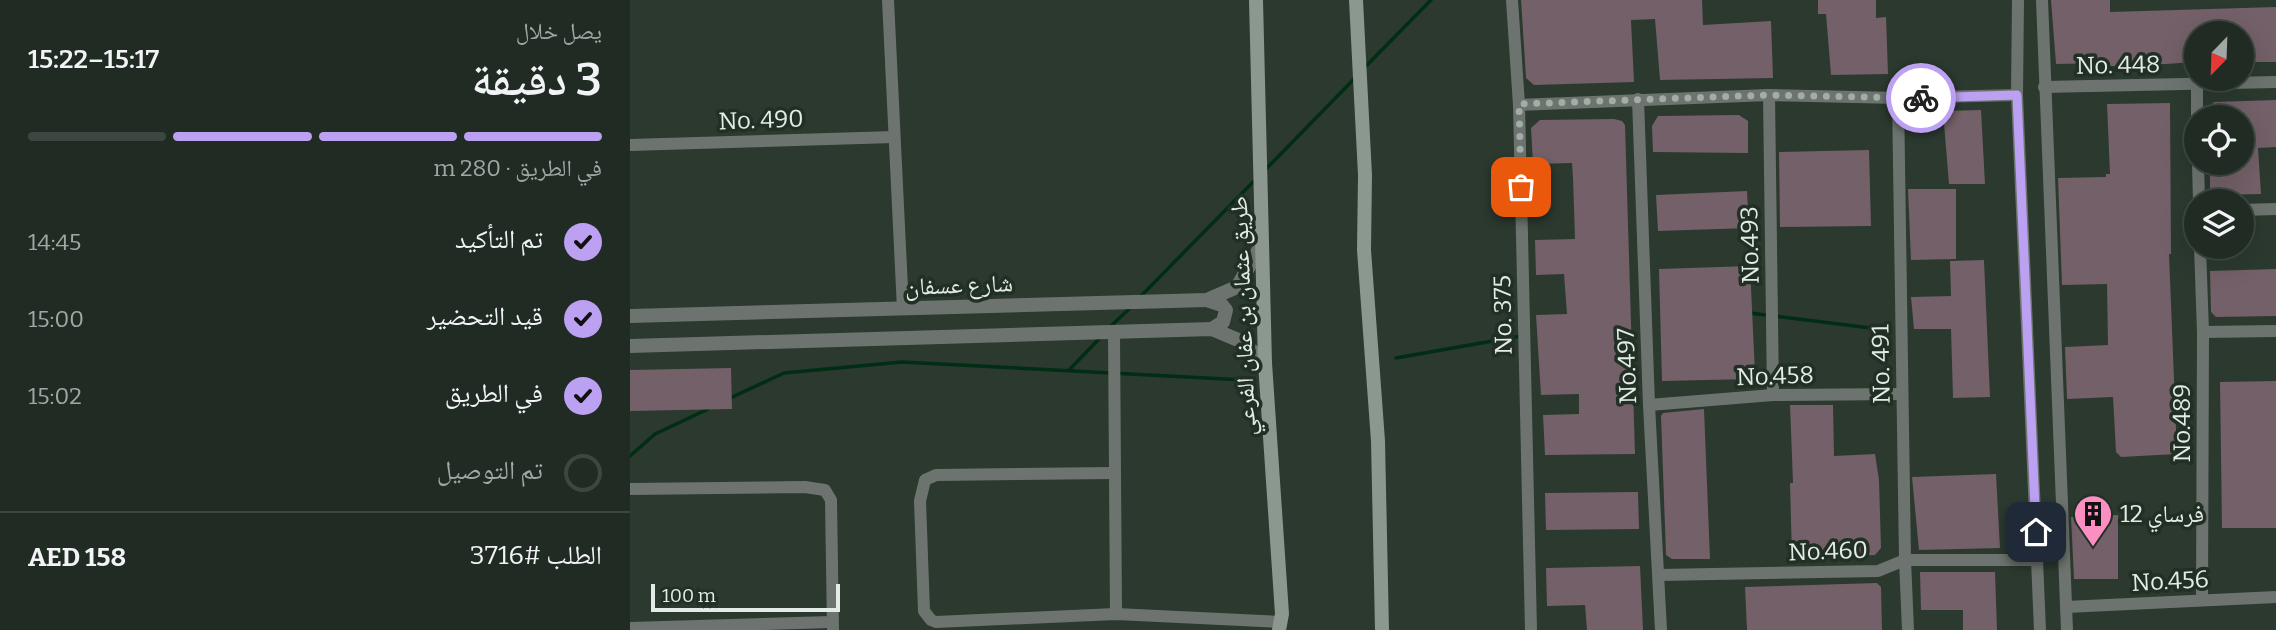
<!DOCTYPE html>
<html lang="ar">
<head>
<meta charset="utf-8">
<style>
  body { margin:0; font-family:Bitter,"Noto Naskh Arabic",serif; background:#2d3730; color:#f1f3f6; direction:rtl; height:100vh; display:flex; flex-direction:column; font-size:26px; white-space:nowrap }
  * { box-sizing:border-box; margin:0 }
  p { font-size:23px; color:#a2a7a6 }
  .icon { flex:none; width:38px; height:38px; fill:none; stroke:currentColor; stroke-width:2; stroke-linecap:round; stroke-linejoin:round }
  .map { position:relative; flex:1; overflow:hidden; direction:ltr }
  .side { display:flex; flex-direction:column; background:#202b23; width:630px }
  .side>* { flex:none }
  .needle { width:46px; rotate:203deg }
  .buttons { position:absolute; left:1554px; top:21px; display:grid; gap:14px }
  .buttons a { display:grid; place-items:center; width:70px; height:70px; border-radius:50%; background:#202b23; box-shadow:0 7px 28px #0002,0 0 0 2px #3d4741; font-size:35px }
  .scale { position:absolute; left:21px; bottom:18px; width:189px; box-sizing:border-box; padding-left:7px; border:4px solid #e2ebe5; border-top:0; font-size:19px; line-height:24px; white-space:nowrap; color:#e2ebe5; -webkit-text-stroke:5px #212f25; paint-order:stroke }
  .pin { position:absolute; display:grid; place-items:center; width:60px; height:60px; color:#fff; margin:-30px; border-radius:14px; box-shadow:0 4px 10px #0006 }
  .courier { position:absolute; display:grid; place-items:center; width:70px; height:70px; margin:-35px; border:5px solid #bca0f2; border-radius:50%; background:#fff; color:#222; box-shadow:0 2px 9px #0007 }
  .summary em { font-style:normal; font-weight:600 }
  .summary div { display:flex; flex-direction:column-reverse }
  .summary { display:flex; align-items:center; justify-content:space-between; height:119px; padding:0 28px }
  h1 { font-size:46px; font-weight:600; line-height:52px }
  .bar { display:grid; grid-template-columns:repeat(4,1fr); gap:10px 7px; align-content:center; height:84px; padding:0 28px }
  .bar i { height:9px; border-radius:5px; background:#3d4741 }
  .bar .selected { background:#bca0f2 }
  .bar p { grid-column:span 4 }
  .line { display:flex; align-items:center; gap:18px; padding:0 28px; border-top:2px solid #3d4741 }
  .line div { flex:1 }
  ol { padding:0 28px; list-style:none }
  li { display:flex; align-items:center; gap:21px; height:77px }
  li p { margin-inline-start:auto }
  li .icon { padding:7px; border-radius:50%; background:#bca0f2; color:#111; stroke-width:4 }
  li:last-child { color:#a2a7a6 }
  li i { width:38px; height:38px; border:4px solid #3d4741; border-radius:50% }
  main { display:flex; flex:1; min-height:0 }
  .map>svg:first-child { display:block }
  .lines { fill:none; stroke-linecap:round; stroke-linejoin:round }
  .stream { stroke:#002d14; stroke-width:3.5 }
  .building { fill:#736068 }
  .minor { stroke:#6d746f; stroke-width:12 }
  .tertiary { stroke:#6d746f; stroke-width:14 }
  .secondary { stroke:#8c978f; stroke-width:14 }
  .done { stroke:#a2ada5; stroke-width:7; stroke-dasharray:0 12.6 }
  .route { stroke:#bca0f2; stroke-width:9 }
  .labels { text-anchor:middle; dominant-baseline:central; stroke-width:7; stroke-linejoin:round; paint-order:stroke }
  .street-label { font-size:24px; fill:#e2ebe5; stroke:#212f25 }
  .poi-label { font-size:24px; fill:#e2ebe5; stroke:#212f25; text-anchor:start }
</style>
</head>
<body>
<main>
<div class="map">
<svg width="1646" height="630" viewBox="0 0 1646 630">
  <rect width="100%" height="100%" fill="#2b392f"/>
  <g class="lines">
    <!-- stream -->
    <g class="stream">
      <polyline points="736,66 801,0"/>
      <polyline points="635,170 724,79"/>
      <polyline points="510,297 627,178"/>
      <polyline points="1120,313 1257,330"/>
      <polyline points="480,327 500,308"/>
      <polyline points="766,358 891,336"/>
      <polyline points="440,369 470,338"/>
      <polyline points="98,399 154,373 272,362 614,380"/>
      <polyline points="0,456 25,434 78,409"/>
    </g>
  </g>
  <!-- building -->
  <g class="building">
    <polygon points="891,0 1072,0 1073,25 1141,21 1143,78 1030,80 1025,19 1001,20 1004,82 904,85 896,78"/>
    <polygon points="1188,0 1246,0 1246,18 1256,17 1258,74 1201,75 1196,14 1188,14"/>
    <polygon points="1421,0 1480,0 1480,12 1646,7 1646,62 1612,62 1612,33 1566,33 1566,62 1505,66 1476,66 1476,63 1426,64"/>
    <polygon points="1646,100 1646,147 1628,148 1631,194 1586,195 1580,188 1580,163 1612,163 1612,117 1578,117 1578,108 1584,102"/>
    <polygon points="1540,103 1541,254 1539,254 1547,454 1491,457 1486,452 1483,397 1437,399 1435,347 1478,345 1477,284 1432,285 1428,178 1476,177 1476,174 1480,174 1477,104"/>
    <polygon points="1351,110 1355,184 1319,184 1313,111"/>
    <polygon points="1109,115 1118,121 1118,153 1023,152 1022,126 1028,116"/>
    <polygon points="984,119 992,121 995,125 1005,454 915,455 913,415 949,414 949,394 911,395 906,315 937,314 934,274 906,275 905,240 945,239 943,178 942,163 903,164 901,128 910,120"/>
    <polygon points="1239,150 1241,226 1150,227 1149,152"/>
    <polygon points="1278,189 1326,189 1326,259 1281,260"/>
    <polygon points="1117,191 1119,228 1028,231 1026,195"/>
    <polygon points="1354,260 1360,397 1323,398 1321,329 1284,329 1281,297 1321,296 1320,261"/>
    <polygon points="1120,266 1125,374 1123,377 1120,379 1032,381 1029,269"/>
    <polygon points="1646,269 1646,316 1586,317 1581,312 1580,271"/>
    <polygon points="101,368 102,409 0,411 0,370"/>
    <polygon points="1646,381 1646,528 1592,528 1590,382"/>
    <polygon points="1160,405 1203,405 1204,456 1245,454 1249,480 1251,548 1245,555 1162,558 1160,483 1163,483"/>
    <polygon points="1074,409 1080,559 1042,559 1036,555 1031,416 1033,413"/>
    <polygon points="1366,474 1370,548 1289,550 1282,477"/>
    <polygon points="1008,492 1009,529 916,530 915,493"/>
    <polygon points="1488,515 1488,579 1444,579 1441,517"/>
    <polygon points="1010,566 1013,630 957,630 955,605 917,606 916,568"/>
    <polygon points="1290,572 1365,572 1367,630 1333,630 1333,610 1291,610"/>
    <polygon points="1247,583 1251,587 1252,630 1117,630 1115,587"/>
  </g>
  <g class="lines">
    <!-- minor -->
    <g class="minor">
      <polyline points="258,0 273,309"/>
      <polyline points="882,0 889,105 901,630"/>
      <polyline points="1388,0 1387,95 1410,630"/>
      <polyline points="1412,0 1437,630"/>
      <polyline points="1567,84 1567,117"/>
      <polyline points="1414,87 1646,82"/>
      <polyline points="1139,95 1143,395"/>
      <polyline points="1268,98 1275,560 1278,630"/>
      <polyline points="1008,99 1019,405 1031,630"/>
      <polyline points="889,105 1139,95 1268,98 1387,95"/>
      <polyline points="0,145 264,137"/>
      <polyline points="1568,163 1569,201"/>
      <polyline points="1612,210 1646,209"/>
      <polyline points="1570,247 1573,332 1572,600"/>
      <polyline points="484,332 486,614"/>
      <polyline points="1573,332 1646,331"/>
      <polyline points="1019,405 1143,395 1272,394"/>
      <polyline points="485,473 306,475 295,480 290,501 294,611 301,620 306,622 486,614 650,622"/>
      <polyline points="0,489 175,487 195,490 201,500 203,630"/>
      <polyline points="1029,575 1248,571 1275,560 1408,560"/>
      <polyline points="1436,607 1646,597"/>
      <polyline points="0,628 202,622"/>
    </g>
    <!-- tertiary -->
    <g class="tertiary">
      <polyline points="577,300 592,305 596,310 593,322 582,329"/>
      <polyline points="0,316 577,300 607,287 632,244"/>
      <polyline points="0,346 582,329 613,342 635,363"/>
    </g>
    <!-- secondary -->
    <g class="secondary">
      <polyline points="626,0 635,363 652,614 649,630"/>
      <polyline points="726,0 735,175 734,250 748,441 752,630"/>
    </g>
  </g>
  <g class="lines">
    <!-- done -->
    <polyline class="done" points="891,187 889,104 1139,95 1291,98"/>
    <!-- route -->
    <polyline class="route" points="1291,98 1387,95 1406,532"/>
  </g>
  <!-- icons -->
  <defs>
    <symbol id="building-pin" viewBox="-11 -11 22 30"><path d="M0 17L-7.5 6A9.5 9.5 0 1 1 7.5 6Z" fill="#fc8fc2" stroke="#212f25"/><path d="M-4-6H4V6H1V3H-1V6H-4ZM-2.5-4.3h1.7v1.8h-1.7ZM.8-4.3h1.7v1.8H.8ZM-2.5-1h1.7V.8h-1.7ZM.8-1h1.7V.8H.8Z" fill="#111"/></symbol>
  </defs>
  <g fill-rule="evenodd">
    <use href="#building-pin" x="1441" y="492" width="44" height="60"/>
  </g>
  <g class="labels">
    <!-- street labels -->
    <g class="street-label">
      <text transform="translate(1488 65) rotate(-1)">No. 448</text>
      <text transform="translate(131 120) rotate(-2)">No. 490</text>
      <text transform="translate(1120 245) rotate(-91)">No.493</text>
      <text transform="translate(329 285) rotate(-2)">شارع عسفان</text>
      <text transform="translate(873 315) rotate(-91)">No. 375</text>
      <text transform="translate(613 316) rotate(-92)">طريق عثمان بن عفان الفرعي</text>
      <text transform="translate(1251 364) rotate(-91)">No. 491</text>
      <text transform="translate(997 366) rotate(-92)">No.497</text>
      <text transform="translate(1145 376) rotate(-2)">No.458</text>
      <text transform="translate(1552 423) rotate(-90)">No.489</text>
      <text transform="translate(1198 551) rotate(-2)">No.460</text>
      <text transform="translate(1540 581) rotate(-3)">No.456</text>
    </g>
    <!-- poi labels -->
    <g class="poi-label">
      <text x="1490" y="514">فرساي 12</text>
    </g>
  </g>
</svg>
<div class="buttons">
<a><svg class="needle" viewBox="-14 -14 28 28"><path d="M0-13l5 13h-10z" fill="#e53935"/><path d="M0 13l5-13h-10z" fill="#a2a7a6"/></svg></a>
<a><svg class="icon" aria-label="locate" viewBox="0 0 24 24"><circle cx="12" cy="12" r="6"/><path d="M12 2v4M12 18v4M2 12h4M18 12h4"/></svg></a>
<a><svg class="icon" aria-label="layers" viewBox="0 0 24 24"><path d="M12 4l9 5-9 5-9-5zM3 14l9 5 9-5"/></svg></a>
</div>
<div class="scale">100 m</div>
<div class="pin" style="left:891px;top:187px;background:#ea580c"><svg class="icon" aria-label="bag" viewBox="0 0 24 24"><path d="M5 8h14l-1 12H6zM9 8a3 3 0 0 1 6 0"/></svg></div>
<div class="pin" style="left:1406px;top:532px;background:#1f2937"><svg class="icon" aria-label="home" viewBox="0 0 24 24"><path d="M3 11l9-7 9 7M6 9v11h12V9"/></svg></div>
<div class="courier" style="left:1291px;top:98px"><svg class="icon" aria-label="bike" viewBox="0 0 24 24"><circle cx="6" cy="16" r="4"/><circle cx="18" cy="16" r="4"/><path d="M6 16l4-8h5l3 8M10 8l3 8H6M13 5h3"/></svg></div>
</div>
<section class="side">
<div class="summary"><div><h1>3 دقيقة</h1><p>يصل خلال</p></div><em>15:17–15:22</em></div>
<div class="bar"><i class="selected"></i><i class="selected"></i><i class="selected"></i><i></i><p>في الطريق · 280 m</p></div>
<ol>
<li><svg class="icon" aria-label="check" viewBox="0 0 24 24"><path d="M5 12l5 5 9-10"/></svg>تم التأكيد<p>14:45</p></li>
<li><svg class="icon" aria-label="check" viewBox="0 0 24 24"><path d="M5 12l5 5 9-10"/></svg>قيد التحضير<p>15:00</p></li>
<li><svg class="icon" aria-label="check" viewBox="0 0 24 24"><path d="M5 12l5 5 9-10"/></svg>في الطريق<p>15:02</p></li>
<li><i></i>تم التوصيل</li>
</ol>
<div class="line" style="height:91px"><div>الطلب #3716</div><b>AED 158</b></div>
</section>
</main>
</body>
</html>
